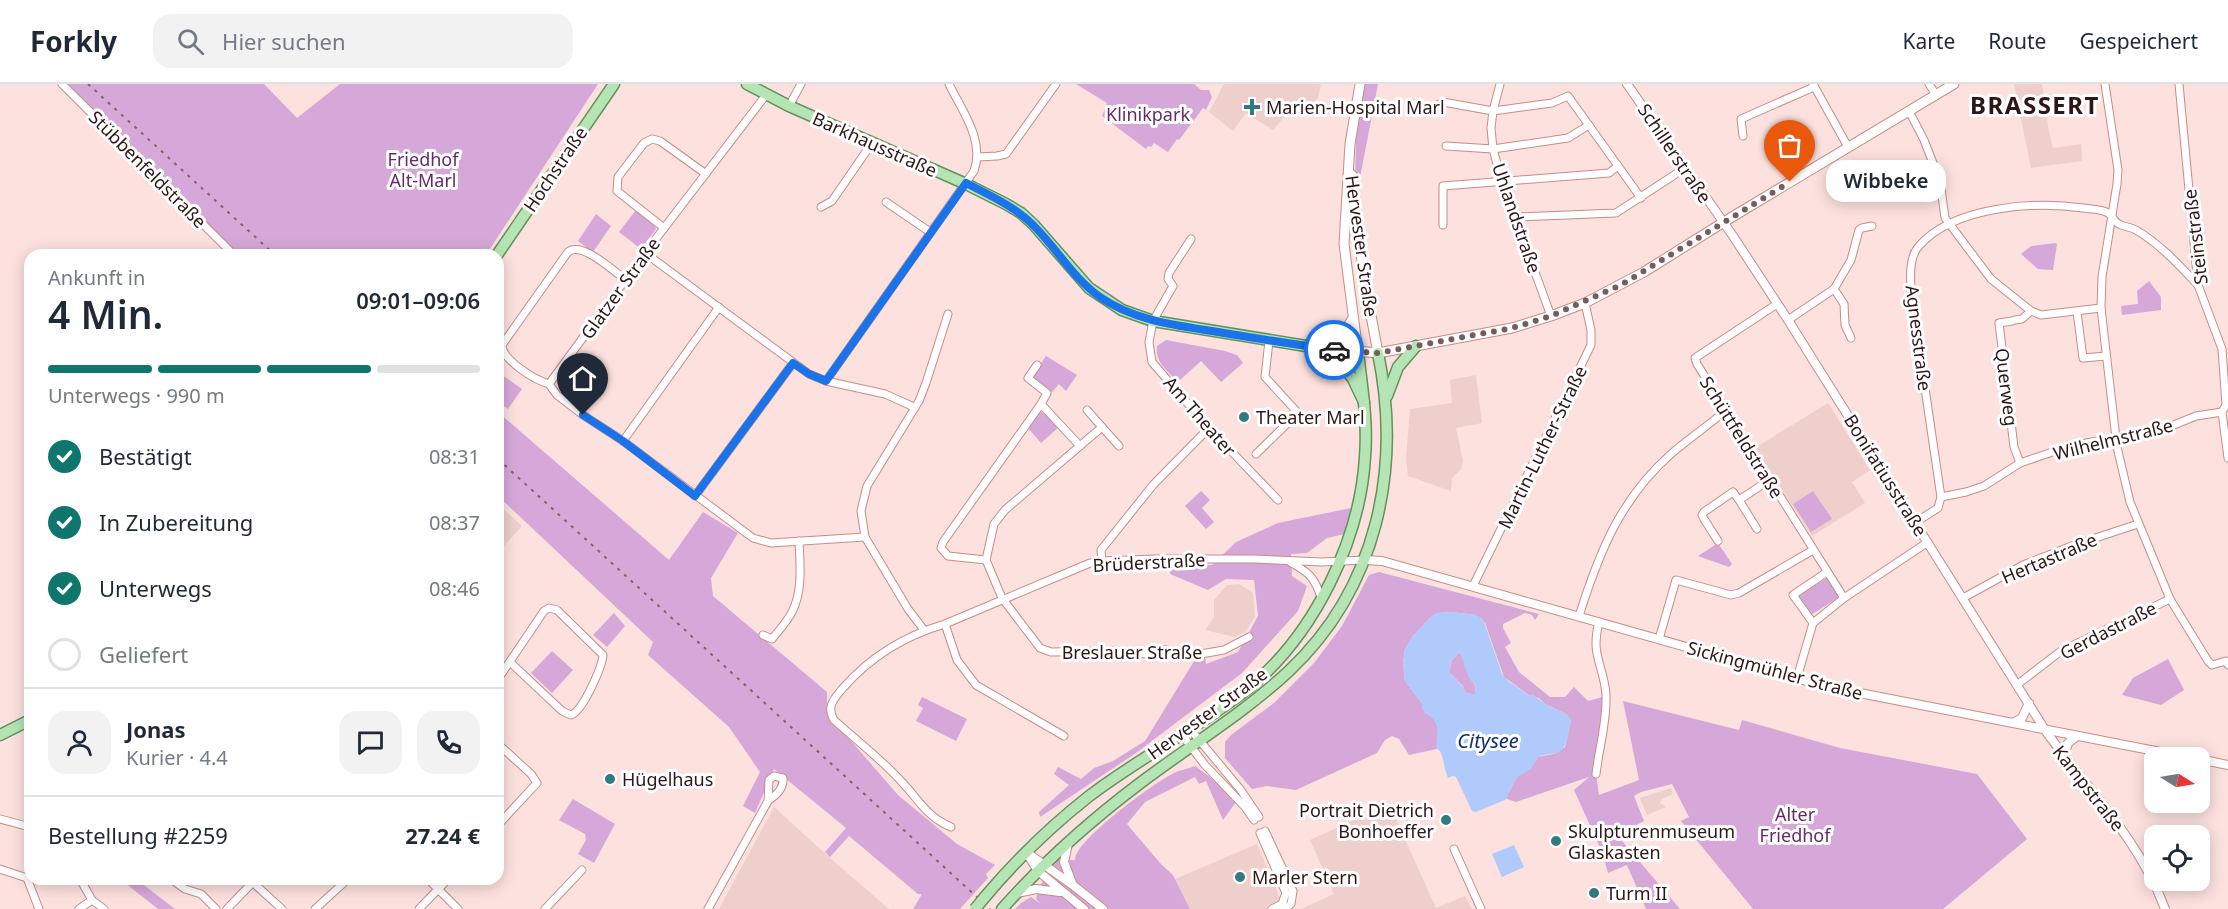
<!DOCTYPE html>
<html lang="de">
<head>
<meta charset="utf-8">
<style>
  body { margin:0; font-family:"Noto Sans",sans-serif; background:#f2f2f3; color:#1f2937; height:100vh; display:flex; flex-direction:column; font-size:22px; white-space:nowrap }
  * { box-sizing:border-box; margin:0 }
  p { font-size:20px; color:#747a83 }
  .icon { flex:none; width:33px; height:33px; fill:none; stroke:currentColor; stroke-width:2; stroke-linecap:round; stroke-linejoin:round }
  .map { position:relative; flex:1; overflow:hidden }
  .side { position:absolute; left:24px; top:165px; width:480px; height:636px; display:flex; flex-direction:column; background:#fff; border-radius:18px; box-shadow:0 3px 15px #0003 }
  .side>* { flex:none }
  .needle { width:39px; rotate:101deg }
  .tools { position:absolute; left:2144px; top:663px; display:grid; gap:12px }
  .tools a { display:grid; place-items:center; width:66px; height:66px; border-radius:12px; background:#fff; box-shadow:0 3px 15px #0003; font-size:30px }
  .pin { position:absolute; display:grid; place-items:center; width:51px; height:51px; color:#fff; margin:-62px -26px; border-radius:50% 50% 50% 0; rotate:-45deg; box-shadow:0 0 6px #0007 }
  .pin .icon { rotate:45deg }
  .courier { position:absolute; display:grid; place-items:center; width:60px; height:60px; margin:-30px; border:4px solid #1a73e8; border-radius:50%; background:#fff; color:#222; box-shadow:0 2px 8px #0007 }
  .bubble { position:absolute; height:42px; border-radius:18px; background:#fff; box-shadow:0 3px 15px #0003; font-size:20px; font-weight:600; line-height:42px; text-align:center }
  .overview em { font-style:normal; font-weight:600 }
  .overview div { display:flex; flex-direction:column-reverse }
  .overview { display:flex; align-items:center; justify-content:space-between; height:102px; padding:0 24px }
  h1 { font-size:39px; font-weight:600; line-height:45px }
  .bar { display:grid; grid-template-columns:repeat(4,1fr); gap:9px 6px; align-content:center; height:72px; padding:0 24px }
  .bar i { height:8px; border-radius:4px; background:#e0e1e3 }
  .bar .selected { background:#0f766e }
  .bar p { grid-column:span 4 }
  .line { display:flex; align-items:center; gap:15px; padding:0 24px; border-top:2px solid #e0e1e3 }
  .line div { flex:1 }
  .round { display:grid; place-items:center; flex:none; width:63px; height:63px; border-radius:18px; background:#f2f2f3 }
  ol { padding:0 24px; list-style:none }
  li { display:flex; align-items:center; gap:18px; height:66px }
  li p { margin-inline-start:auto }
  li .icon { padding:6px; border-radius:50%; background:#0f766e; color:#fff; stroke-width:4 }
  li:last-child { color:#747a83 }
  li i { width:33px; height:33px; border:3px solid #e0e1e3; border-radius:50% }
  header { display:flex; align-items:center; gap:36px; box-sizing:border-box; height:84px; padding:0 30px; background:#fff; border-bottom:2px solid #e0e1e3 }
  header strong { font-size:28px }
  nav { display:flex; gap:33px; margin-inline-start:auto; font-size:21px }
  .search { width:420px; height:54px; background:#f2f2f3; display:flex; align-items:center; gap:15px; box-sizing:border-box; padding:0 21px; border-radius:18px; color:#747a83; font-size:22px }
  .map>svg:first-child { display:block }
  .built { fill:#eecfcc }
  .green { fill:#d6a8d9 }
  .water { fill:#b1cafc; fill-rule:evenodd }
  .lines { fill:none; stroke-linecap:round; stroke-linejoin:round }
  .minor-casing { stroke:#c98b87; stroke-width:9 }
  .tertiary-casing { stroke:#c98b87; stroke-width:10 }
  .secondary-casing { stroke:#c98b87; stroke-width:11 }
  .primary-casing { stroke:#65915c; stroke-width:13 }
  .minor { stroke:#fff; stroke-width:7 }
  .tertiary { stroke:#fff; stroke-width:8 }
  .secondary { stroke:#fff; stroke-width:9 }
  .primary { stroke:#b5e5b5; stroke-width:10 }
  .rail { stroke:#7d6563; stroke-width:2; stroke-dasharray:3 6; stroke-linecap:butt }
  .primary-bridge-casing { stroke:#65915c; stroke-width:13; stroke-linecap:butt }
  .primary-bridge { stroke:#b5e5b5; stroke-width:10 }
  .done { stroke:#755d5c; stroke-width:6; stroke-dasharray:0 10.8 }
  .route { stroke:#1a73e8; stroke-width:8 }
  .poi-dot { fill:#317a81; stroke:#fff; stroke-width:2 }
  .labels { text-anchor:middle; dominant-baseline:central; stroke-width:6; stroke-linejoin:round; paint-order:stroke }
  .poi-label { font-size:18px; fill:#2d1615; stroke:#fff; text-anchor:start }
  .park-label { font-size:18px; fill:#662a6c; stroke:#fff }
  .street-label { font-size:18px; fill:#2d1615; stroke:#fff }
  .water-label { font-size:20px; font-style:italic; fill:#112d72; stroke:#fff }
  .district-label { font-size:24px; font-weight:bold; letter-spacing:1.5px; fill:#2d1615; stroke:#fff }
</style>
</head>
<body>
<header>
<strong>Forkly</strong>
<div class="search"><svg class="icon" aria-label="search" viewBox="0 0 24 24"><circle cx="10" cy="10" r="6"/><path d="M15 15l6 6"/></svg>Hier suchen</div>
<nav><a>Karte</a><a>Route</a><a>Gespeichert</a></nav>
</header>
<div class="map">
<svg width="2228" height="825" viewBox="0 0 2228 825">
  <rect width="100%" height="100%" fill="#fce1df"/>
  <!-- built -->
  <g class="built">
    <polygon points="1224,0 1321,0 1318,14 1307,25 1298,17 1273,46 1246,29 1233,47 1209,28"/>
    <polygon points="2014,0 2042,0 2049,48 2053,64 2081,60 2082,77 2031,84"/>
    <polygon points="1476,291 1482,339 1456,344 1463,377 1461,385 1452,394 1451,407 1408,392 1406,375 1410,325 1452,319 1450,296"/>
    <polygon points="1828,319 1870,386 1852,398 1865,419 1812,452 1755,364"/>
    <polygon points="498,420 522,442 502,464 503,466 498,472"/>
    <polygon points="1239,500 1253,509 1255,533 1245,548 1234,553 1205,546 1214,533 1214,516 1227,501"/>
    <polygon points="1671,704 1673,710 1662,715 1660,719 1666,723 1647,731 1640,714"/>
    <polygon points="1389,720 1436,824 1465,812 1472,825 1301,825 1334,810 1310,756"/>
    <polygon points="774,723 830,774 889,825 719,825"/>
    <polygon points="1257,760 1281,816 1267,822 1268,825 1190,825 1175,795"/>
  </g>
  <!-- green -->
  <g class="green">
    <polygon points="67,0 264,0 297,34 340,0 598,0 486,171 239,171"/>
    <polygon points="1076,0 1194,0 1201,6 1209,6 1212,13 1206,26 1203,24 1179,56 1177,55 1168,68 1154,59 1151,63 1148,62 1146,65 1102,32 1107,19"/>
    <polygon points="1364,0 1378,0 1358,104 1355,103 1356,50"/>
    <polygon points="636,126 654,140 656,145 641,165 619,148"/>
    <polygon points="596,130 611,142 593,168 578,157"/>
    <polygon points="2055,159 2057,160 2053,186 2038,185 2021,170 2031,162"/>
    <polygon points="2149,197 2161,213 2161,226 2122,231 2121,222 2138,220 2137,207"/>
    <path d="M1166,256L1225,267L1237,271L1243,279L1221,298L1201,277L1180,296H1176C1166,286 1155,277 1157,262Z"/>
    <polygon points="1046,272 1077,291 1066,307 1059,300 1052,308 1033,294 1033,291"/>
    <polygon points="498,288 522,305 508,325 498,318"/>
    <polygon points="498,328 669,476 703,428 738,449 711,494 713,512 827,608 827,631 831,638 852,658 898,711 957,760 995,781 986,790 988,794 960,825 913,825 922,810 918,810 849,752 830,773 825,768 846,744 774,685 755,729 743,722 760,688 729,643 648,571 653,558 498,412"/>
    <polygon points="1042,328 1059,343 1041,359 1028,344 1038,329"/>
    <polygon points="1201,407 1210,416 1202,424 1214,438 1206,445 1185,422"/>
    <polygon points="1813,407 1832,435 1811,448 1793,420"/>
    <polygon points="1351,424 1345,450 1327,454 1307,469 1291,470 1292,492 1307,502 1298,527 1242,589 1136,669 1040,733 1039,728 1069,701 1054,690 1058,683 1081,695 1094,684 1113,677 1145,657 1196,574 1205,572 1206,580 1238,568 1258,532 1254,496 1226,495 1208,506 1170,490 1172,480 1212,481 1236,458 1278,439"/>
    <polygon points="1718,459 1732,480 1729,483 1698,472"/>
    <path d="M1379,488L1539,530L1535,536L1532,531L1525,529L1503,540V544L1511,559L1505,563L1519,588L1550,613H1565L1574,603L1588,617L1606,612L1596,690L1599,711L1639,696L1623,617L1739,646L1742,636L1840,664L1977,690L2027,755L1943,825H1753L1681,737L1689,733L1672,700L1641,708L1634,712L1644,737L1617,751L1680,825H1646L1627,781L1608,789L1602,768L1574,706L1589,693L1516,718L1507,715L1506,713L1517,693L1526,686L1537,673L1554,670L1565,663L1571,636L1564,629L1545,620L1539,614L1530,612L1504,593L1485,539L1476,531L1451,528L1438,529L1431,533L1413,552L1405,565L1403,579L1405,597L1422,619C1422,631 1434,630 1437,641C1440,647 1436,658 1437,665L1409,671L1399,655L1392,652L1385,656L1377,669L1296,706L1267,702L1252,705L1225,674V658L1231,651L1274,619L1314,579L1342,542L1369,491Z"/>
    <polygon points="1827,494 1839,513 1811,531 1798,512"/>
    <polygon points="614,529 625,542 607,563 593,551"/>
    <polygon points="552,567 573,586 552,609 531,589"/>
    <polygon points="1460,568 1475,602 1476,609 1473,611 1465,608 1463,602 1449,588 1452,576"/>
    <polygon points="2168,575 2184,606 2161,621 2122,611 2133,594"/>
    <polygon points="922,613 967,635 956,657 916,637 923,624 918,621"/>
    <path d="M1195,682L1214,696L1236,718L1223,736L1206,697L1199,700L1195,693L1145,718L1127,740L1160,779L1173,791L1190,825H1015L1021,819L1031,813L1041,820L1036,815C1039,799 1049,789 1058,776H1075C1074,757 1154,699 1172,690C1179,686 1188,685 1195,682Z"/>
    <polygon points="573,715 615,740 594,779 578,770 586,756 585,750 559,736"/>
    <polygon points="120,795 136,795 175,825 158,825"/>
  </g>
  <!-- water -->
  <g class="water">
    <path d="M1451,528L1476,531L1483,535L1502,590L1508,597L1530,612L1532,610L1545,620L1568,631L1571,636L1567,656L1563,665L1557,669L1539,672L1531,685L1517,693L1506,713L1507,715L1476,728L1472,727L1456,693L1453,692L1448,694C1444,684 1444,676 1440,667L1437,665C1435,649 1443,643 1428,630H1426L1422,624V619L1405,597L1403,579L1405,565L1413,552L1431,533L1438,529ZM1460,568L1469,594L1475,602L1476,609L1473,611L1465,608L1463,603L1449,588L1452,576Z"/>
    <polygon points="1514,761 1524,783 1502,793 1492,770"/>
  </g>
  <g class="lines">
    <defs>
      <g id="minor">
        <polyline points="62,0 234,171"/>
        <polyline points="1500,0 1493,27 1491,44 1493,65 1502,98 1551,232"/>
        <polyline points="1813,0 1848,63"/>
        <polyline points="1929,0 1936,11"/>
        <polyline points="2105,0 2118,86 2117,100 2102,193 2101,224 2117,363 2130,418 2170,515 2208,577 2212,581 2226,577 2228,581"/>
        <polyline points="2179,0 2198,201 2222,265 2226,321 2222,328 2228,374"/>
        <polyline points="766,11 645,169 549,300 557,311 583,331 623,357 753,454 771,459 865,453"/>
        <polyline points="789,22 801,0"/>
        <polyline points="1436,22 1443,18 1493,27 1552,19 1568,12 1641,114"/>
        <polyline points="1909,27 1924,56 1940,97 1945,134 1991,195 2031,227 2041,231 2101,224"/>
        <polyline points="1743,52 1741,35 1814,3"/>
        <polyline points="1446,62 1493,65 1568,54 1589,41"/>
        <polyline points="978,73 997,72 1006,70 1056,0"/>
        <polyline points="886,118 930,148"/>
        <polyline points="821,123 832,117 872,59"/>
        <polyline points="1516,133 1616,129 1685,84"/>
        <polyline points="1443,141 1443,102 1609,89 1618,82"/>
        <polyline points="664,144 617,107 618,93 644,59 652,55 660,57 706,90"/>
        <polyline points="1191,155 1169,189 1168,195 1173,202 1153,237 1149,258 1152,278 1209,344 1278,416"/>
        <polyline points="645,169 809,290 826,297 885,310 914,323"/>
        <polyline points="1834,205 1844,220 1845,241 1851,254"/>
        <polyline points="1777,220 1695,274 1697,280 1844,514"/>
        <polyline points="2077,228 2083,274 2106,272"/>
        <polyline points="1788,236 1834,205 1851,176 1859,146 1862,144 1872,142"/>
        <polyline points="2015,236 2022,235 2031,227"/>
        <polyline points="2012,237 1999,239 2014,363 2020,379"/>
        <polyline points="1037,281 1028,294 1047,309 1041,320"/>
        <path d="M826,297L974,87C985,56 962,27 949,0"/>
        <path d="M549,300C535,296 502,276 502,261L568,168C582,157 612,186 626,196"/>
        <polyline points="1087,326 1102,343 1005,426 994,440 986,476 1002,514 1040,564 1051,568 1117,567 1146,570 1159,565 1195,571 1224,566 1249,553"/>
        <polyline points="1102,343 1119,362"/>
        <polyline points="623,357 719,223"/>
        <polyline points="1256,370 1298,329 1265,293 1269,257"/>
        <polyline points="695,412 793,279"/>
        <path d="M1941,413L1912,216C1911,200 1907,175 1919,162C1954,122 2035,117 2083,124C2090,125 2100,125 2106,128C2112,130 2114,138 2119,140C2124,143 2131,143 2136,146C2160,160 2179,181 2198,201"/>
        <polyline points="1739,416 1757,445"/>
        <polyline points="1916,438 1938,424 1941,413 1966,408 1984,402 2020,379 2070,362 2164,345 2196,332 2222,328"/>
        <polyline points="1718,457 1704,435 1702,431 1704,428 1733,408 1739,416 1768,397"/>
        <polyline points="986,476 948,472 941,464 943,458 1041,320 1080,362"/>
        <polyline points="1102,477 1101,466 1153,401 1209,344"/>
        <path d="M1290,478C1308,488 1314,492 1321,513"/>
        <polyline points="1473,502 1591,261 1591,246 1585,219"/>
        <polyline points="1963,514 2023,481 2077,460 2138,440"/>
        <path d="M1579,532C1599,469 1620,415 1671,370C1688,355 1708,342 1725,327"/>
        <polyline points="1813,539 1793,511 1827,488"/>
        <polyline points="945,540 957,576 976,601 1064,652"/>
        <polyline points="924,546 908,525 865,453 861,427 867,402 919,317 926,299 948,230"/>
        <path d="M763,551L772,555C779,546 787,538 792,528C803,507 800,480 799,457"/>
        <polyline points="1659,555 1676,496 1731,511 1739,509 1813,466"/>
        <polyline points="1797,594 1813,539 1844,514 1928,458"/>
        <path d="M498,595L544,527L549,524L557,526L603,571C602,583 583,627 571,631L562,627L510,578"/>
        <polyline points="2018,600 2061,567 2170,515"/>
        <polyline points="1190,645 1240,705 1259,733"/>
        <polyline points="1182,651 1205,681 1245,723 1254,736"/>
        <polyline points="498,660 531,690 537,699 498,741"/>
        <path d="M1596,690C1599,664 1607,638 1606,611C1604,581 1590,572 1599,538"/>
        <polyline points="0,735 30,743"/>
        <path d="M951,743C925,732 918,714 900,696C880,674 856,656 834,636C826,622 834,615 843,604C871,572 904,552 945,540L1090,479L1102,477L1155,475H1254L1322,478L1365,476"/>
        <polyline points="1265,747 1293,807 1291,820 1283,825"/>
        <polyline points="1260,749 1286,809 1282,820 1272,825"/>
        <polyline points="1454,765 1481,825"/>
        <polyline points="0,785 27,794 39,825"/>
        <polyline points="80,795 92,816 104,825"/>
        <polyline points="171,795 185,805 201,810 216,825"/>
        <polyline points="249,795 282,825"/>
        <polyline points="428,795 458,825"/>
        <polyline points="79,825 92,816"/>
        <polyline points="227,825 256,795"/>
        <polyline points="315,825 348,795"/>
        <polyline points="419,825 448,795"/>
        <polyline points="545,825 582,786"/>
        <path d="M708,825L768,717C776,711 784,705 783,694L774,692L769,696L768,717"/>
      </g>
      <g id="tertiary">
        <path d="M1627,0L1733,152L1788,236L2045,646C2087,705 2140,756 2165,825"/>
        <polyline points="1365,476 1382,477 1824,602 2191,674"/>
        <polyline points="2013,639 2022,634 2029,619"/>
        <polyline points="2064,673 2068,659 2077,652"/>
        <polyline points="2199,675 2228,681"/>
        <polyline points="1068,760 1064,778 1072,799"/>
        <polyline points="1026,768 1074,802 1103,825"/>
        <polyline points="1028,771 1038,787 1084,825"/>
        <polyline points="1017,809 1036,805 1060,808"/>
      </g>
      <g id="secondary">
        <polyline points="1352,91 1364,194 1378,269"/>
        <polyline points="1312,263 1378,269 1512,244 1551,232 1585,219 1644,188 1732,133 1954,0"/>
        <polyline points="1327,265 1338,258 1353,234"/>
        <polyline points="1358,269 1344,160 1350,60 1360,0"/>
      </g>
      <g id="primary">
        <polyline points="747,0 789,22 966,100 1006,120 1021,129 1034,141 1089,204 1122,226 1153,237 1312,263 1343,282 1353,295 1364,318"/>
        <polyline points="497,171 614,0"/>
        <polyline points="1387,312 1398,283 1416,262"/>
        <polyline points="0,651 30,636"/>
        <path d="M984,814C1015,777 1050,743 1088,713C1140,673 1199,644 1250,603C1315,549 1360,456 1365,373C1368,338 1362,303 1358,269"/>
        <path d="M1002,825C1043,779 1090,737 1139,700C1189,662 1243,630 1289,587C1377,504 1402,385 1378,269"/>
      </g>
    </defs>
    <!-- minor casing -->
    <use href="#minor" class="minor-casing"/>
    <!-- tertiary casing -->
    <use href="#tertiary" class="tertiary-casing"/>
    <!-- secondary casing -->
    <use href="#secondary" class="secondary-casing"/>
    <!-- primary casing -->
    <use href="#primary" class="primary-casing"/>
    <!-- minor -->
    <use href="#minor" class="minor"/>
    <!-- tertiary -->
    <use href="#tertiary" class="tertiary"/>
    <!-- secondary -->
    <use href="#secondary" class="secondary"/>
    <!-- primary -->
    <use href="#primary" class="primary"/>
    <!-- rail -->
    <g class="rail">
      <polyline points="88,0 275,171"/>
      <polyline points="498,375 990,825"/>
    </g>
    <defs>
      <polyline id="primary-bridge" points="975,825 984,814"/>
    </defs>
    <!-- primary-bridge casing -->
    <use href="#primary-bridge" class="primary-bridge-casing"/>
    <!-- primary-bridge -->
    <use href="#primary-bridge" class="primary-bridge"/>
  </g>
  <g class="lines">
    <!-- done -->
    <polyline class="done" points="1334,266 1378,269 1512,244 1551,232 1621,201 1790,98"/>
    <!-- route -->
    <path class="route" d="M583,331L623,357L695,412L793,279L809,290L826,297L966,99C991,112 1016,123 1035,143C1057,165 1074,195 1100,213C1133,236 1174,241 1212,247C1253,254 1293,260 1334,266"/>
  </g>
  <!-- markers -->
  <g class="poi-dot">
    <path d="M1249 14h6v6h6v6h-6v6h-6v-6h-6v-6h6z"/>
    <circle cx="1244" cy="333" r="6"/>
    <circle cx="610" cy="695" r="6"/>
    <circle cx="1446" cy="736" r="6"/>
    <circle cx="1556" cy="757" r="6"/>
    <circle cx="1240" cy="793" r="6"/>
    <circle cx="1594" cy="809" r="6"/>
  </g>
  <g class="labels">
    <!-- poi labels -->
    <g class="poi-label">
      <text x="1266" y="23">Marien-Hospital Marl</text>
      <text x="1256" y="333">Theater Marl</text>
      <text x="622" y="695">Hügelhaus</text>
      <text x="1434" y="726" text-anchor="end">Portrait Dietrich<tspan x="1434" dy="21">Bonhoeffer</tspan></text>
      <text x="1568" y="747">Skulpturenmuseum<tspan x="1568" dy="21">Glaskasten</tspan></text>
      <text x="1252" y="793">Marler Stern</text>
      <text x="1606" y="809">Turm II</text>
    </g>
    <!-- park labels -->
    <g class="park-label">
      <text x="1148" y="30">Klinikpark</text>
      <text x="423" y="75">Friedhof<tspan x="423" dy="21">Alt-Marl</tspan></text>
      <text x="1795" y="730">Alter<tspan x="1795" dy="21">Friedhof</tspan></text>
    </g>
    <!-- street labels -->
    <g class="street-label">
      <text transform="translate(875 60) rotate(24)">Barkhausstraße</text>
      <text transform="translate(1675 69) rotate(56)">Schillerstraße</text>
      <text transform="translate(148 85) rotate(45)">Stübbenfeldstraße</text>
      <text transform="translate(555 85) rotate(-56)">Hochstraße</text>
      <text transform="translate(1517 134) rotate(71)">Uhlandstraße</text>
      <text transform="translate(2195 153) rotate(-97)">Steinstraße</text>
      <text transform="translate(1362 162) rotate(82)">Hervester Straße</text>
      <text transform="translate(620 204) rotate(-54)">Glatzer Straße</text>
      <text transform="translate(1919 254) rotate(83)">Agnesstraße</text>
      <text transform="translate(2007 303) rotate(83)">Querweg</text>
      <text transform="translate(1200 332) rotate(49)">Am Theater</text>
      <text transform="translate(1742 353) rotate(58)">Schüttfeldstraße</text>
      <text transform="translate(2113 355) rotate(-14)">Wilhelmstraße</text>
      <text transform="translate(1542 363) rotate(-64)">Martin-Luther-Straße</text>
      <text transform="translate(1886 391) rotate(58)">Bonifatiusstraße</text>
      <text transform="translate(2049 474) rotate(-23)">Hertastraße</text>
      <text transform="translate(1149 478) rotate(-3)">Brüderstraße</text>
      <text transform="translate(2108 546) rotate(-27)">Gerdastraße</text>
      <text x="1132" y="568">Breslauer Straße</text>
      <text transform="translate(1775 586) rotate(15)">Sickingmühler Straße</text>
      <text transform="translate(1207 629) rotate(-36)">Hervester Straße</text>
      <text transform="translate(2089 704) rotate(52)">Kampstraße</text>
    </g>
    <!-- water labels -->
    <g class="water-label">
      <text x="1488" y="656">Citysee</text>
    </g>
    <!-- district labels -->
    <g class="district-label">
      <text x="2035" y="20">BRASSERT</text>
    </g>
  </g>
</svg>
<div class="tools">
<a><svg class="needle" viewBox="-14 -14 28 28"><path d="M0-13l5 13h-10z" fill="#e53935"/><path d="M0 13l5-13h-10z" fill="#747a83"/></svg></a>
<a><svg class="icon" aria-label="locate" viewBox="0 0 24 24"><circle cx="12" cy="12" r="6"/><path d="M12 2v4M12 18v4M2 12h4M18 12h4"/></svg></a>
</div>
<div class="pin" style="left:1790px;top:98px;background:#ea580c"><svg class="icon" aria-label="bag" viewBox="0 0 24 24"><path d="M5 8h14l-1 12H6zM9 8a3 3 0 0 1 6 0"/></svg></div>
<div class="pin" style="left:583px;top:331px;background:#1f2937"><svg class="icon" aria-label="home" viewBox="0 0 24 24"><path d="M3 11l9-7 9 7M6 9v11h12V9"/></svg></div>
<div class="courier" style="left:1334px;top:266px"><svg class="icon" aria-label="car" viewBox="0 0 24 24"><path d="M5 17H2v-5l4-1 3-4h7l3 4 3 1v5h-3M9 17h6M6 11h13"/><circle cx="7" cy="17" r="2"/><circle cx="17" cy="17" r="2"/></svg></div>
<div class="bubble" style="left:1826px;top:76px;width:120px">Wibbeke</div>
<section class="side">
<div class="overview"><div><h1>4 Min.</h1><p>Ankunft in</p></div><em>09:01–09:06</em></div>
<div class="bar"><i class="selected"></i><i class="selected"></i><i class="selected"></i><i></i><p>Unterwegs · 990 m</p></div>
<ol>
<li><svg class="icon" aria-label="check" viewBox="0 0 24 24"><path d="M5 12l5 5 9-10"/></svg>Bestätigt<p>08:31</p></li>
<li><svg class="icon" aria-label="check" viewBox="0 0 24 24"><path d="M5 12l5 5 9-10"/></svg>In Zubereitung<p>08:37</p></li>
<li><svg class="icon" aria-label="check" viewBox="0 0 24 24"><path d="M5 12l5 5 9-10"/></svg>Unterwegs<p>08:46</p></li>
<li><i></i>Geliefert</li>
</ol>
<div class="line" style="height:108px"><a class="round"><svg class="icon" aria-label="person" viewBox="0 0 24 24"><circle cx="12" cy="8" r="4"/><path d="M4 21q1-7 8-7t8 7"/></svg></a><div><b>Jonas</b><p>Kurier · 4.4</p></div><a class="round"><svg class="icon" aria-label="chat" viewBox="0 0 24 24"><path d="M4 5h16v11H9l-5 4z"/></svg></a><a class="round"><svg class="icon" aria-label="phone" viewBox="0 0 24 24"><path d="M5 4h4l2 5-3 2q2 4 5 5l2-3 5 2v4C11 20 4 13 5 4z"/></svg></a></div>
<div class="line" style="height:78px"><div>Bestellung #2259</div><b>27.24 €</b></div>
</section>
</div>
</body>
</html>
